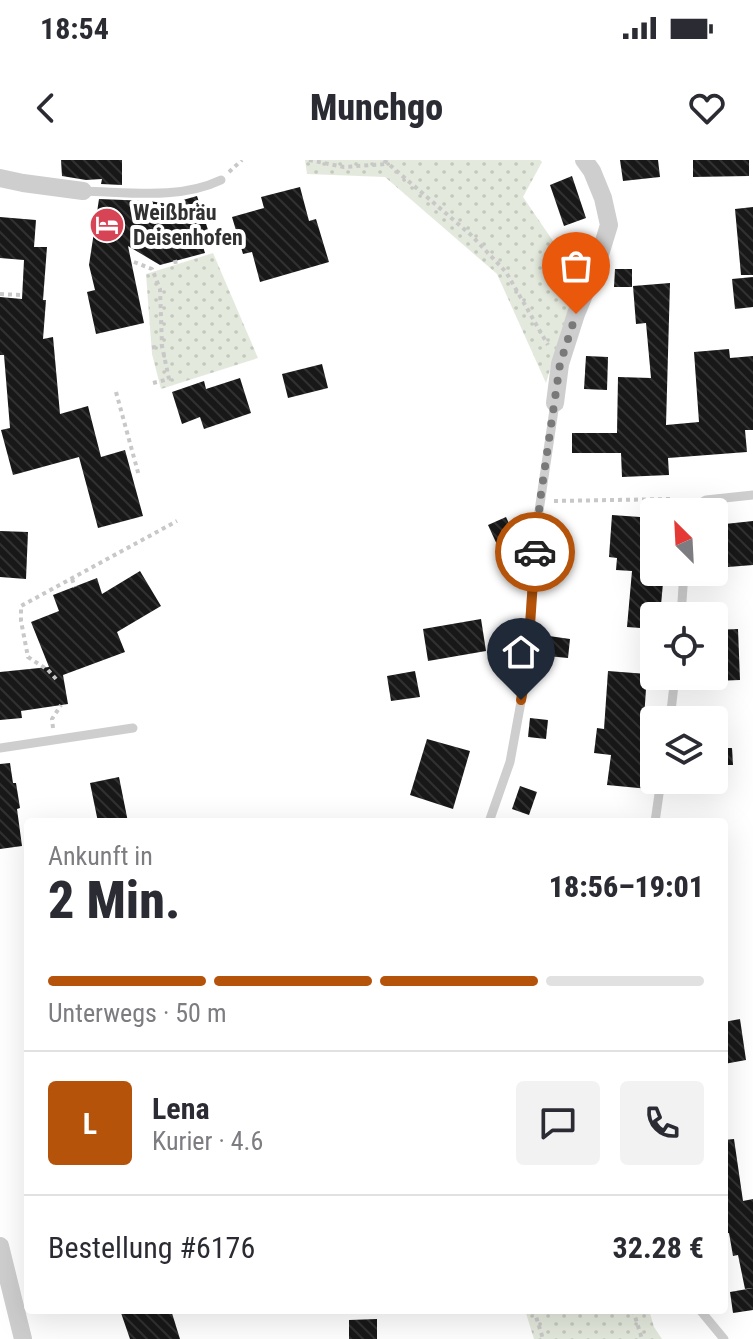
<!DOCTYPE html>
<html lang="de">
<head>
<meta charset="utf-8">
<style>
  body { margin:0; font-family:"Roboto Condensed",sans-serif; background:#f2f2f3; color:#2b2b33; height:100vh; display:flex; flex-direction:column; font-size:30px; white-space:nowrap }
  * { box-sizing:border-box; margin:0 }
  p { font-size:26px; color:#7c7c81 }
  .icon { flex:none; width:44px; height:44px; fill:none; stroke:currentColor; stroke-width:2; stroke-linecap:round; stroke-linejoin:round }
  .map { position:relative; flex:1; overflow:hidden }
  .panel { position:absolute; left:24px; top:658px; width:704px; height:496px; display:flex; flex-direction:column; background:#fff; border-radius:8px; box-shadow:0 8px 32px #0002 }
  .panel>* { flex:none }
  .needle { width:52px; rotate:336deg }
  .controls { position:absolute; left:640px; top:338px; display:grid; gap:16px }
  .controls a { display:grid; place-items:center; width:88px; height:88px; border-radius:8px; background:#fff; box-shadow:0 8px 32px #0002; font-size:40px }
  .pin { position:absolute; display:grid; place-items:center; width:68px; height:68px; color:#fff; margin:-82px -34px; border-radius:50% 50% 50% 0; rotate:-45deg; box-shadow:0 0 8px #0007 }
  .pin .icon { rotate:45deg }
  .courier { position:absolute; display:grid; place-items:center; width:80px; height:80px; margin:-40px; border:6px solid #b45309; border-radius:50%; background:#fff; color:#222; box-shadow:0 2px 10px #0007 }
  .overview em { font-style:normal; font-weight:800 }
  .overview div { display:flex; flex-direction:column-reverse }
  .overview { display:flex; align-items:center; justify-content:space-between; height:136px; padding:0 24px }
  h1 { font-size:52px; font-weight:800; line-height:60px }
  .bar { display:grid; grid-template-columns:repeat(4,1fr); gap:12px 8px; align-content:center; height:96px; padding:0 24px }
  .bar i { height:10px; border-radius:6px; background:#e1e1e2 }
  .bar .current { background:#b45309 }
  .bar p { grid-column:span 4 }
  .line { display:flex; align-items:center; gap:20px; padding:0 24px; border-top:2px solid #e1e1e2 }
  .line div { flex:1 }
  .round { display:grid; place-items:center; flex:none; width:84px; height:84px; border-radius:8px; background:#f2f2f3 }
  .status { display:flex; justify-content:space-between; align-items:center; height:56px; padding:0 40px; background:#fff; direction:ltr }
  .status svg { height:22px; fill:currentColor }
  header { display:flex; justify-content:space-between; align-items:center; height:104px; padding:0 24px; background:#fff; font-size:36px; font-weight:800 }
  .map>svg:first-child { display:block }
  .park { fill:url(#park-dots) }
  .building { fill:url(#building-back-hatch) }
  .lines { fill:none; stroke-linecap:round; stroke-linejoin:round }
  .path { stroke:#c8c8c8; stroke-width:4; stroke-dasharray:4 4; stroke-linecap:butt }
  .service { stroke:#cecece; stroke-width:9 }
  .minor { stroke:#cecece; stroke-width:18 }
  .done { stroke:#797979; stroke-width:8; stroke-dasharray:0 14.4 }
  .route { stroke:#b45309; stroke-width:10 }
  .labels { text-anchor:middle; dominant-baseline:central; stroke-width:8; stroke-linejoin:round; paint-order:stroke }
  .poi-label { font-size:22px; font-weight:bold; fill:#313131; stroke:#fff; text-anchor:start }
</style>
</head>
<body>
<div class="status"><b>18:54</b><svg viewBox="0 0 49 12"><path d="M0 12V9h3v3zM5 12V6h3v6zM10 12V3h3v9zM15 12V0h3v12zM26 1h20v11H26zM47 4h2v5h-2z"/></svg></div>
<header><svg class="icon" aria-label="back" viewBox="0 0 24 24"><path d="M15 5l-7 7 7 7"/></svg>Munchgo<svg class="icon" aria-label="heart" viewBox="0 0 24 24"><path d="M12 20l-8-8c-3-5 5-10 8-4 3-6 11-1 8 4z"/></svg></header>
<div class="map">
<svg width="753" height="1179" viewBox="0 0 753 1179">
  <defs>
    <pattern id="park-dots" width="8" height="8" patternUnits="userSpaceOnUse" patternTransform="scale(2)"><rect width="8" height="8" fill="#e4e9dd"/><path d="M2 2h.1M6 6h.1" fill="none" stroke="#c4c8be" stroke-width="1.8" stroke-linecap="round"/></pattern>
    <pattern id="building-back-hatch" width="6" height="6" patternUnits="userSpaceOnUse" patternTransform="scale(2)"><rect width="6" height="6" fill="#181818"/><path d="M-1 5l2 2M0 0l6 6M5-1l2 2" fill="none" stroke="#313131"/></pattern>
  </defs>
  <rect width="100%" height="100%" fill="#fff"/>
  <!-- park -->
  <g class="park">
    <polygon points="305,0 540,0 542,2 523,37 581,122 563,166 546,223 497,114 385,17 307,14"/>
    <polygon points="213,93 258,198 161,229 152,194 146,114"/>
    <polygon points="525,1150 649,1150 654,1167 662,1179 534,1179"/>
  </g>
  <!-- building -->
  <g class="building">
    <polygon points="61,0 122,0 122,25 101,24 102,19 86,20 62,16"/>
    <polygon points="620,0 658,0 660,17 623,21"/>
    <polygon points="693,0 749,0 749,16 693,17"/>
    <polygon points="572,16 586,58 564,66 550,25"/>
    <polygon points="300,27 309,61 316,59 329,102 260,122 252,92 243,94 232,57 264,48 261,37"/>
    <polygon points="197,36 209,73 200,77 205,93 160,105 128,86 144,163 96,174 87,132 95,130 89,105 99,39 149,41 169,44"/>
    <polygon points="753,47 753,115 741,115 735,49"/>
    <polygon points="0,57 36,60 34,87 47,87 43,140 46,140 43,179 53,177 60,254 88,246 101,297 125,290 143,356 98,368 79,297 13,315 1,270 10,268 4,195 0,195 0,137 22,139 24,100 0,98"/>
    <polygon points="615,109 632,109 632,127 614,127"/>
    <polygon points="753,117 753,147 735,149 732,119"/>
    <polygon points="670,123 666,265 699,262 694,192 729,189 730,198 753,196 753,270 745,270 747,292 668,298 669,315 622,317 621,293 572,293 572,273 617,273 618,217 651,218 646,163 636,164 633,126"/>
    <polygon points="586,196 608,197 607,230 584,229"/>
    <polygon points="322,204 328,228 288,238 282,214"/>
    <polygon points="240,218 251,253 204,269 200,257 182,264 172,232 204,221 206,229"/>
    <polygon points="612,355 654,358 654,412 664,412 660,456 654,456 654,469 627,467 632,411 616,410 617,398 609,397"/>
    <polygon points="506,357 517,381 499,389 488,365"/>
    <polygon points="753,361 753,405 728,407 725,364"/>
    <polygon points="0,371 28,372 26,419 0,417"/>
    <polygon points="140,411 161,446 117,472 125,492 63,515 68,544 21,551 22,558 0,560 0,512 49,507 31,462 59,451 53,435 97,418 102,434"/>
    <polygon points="481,459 486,491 428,501 423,469"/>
    <polygon points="738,469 740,520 714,521 714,470"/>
    <polygon points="549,476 570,479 568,498 547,496"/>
    <polygon points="415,511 420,537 391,541 387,516"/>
    <polygon points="608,511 647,514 641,603 652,604 649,629 607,625 611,595 594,593 597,568 604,569"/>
    <polygon points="530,558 548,560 546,579 528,577"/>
    <polygon points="427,579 470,591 453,649 410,635"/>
    <polygon points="714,588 732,588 733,605 714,605"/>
    <polygon points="10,603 13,623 16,623 20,648 17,649 22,686 0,689 0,604"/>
    <polygon points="119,617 128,662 98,662 90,623"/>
    <polygon points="520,626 537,632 529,655 512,649"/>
    <polygon points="740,859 746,900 724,904 724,862"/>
    <polygon points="734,979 743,1041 753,1039 753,1150 733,1153 730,1132 753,1128 745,1129 738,1095 733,1096 729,1073 724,1074 724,980"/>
    <polygon points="120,1150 171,1150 180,1179 130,1179"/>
    <polygon points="377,1159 377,1179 349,1179 349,1160"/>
  </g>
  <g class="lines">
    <!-- path -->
    <g class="path">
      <polyline points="309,0 344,7 386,4"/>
      <polyline points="384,0 471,75 506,112 548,185"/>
      <polyline points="229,12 242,0"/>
      <polyline points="175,100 176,105"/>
      <polyline points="134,102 152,109 160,129 162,186 149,188"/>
      <polyline points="0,134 21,135"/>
      <polyline points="153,223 169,219 162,186"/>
      <polyline points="116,232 139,316"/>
      <polyline points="554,341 672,339 677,342"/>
      <polyline points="72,419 75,427"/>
      <polyline points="56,519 48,510 28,497 21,461 21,446 177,361"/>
      <polyline points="53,568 52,559 61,545"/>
      <polyline points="534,1150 543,1179"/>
      <polyline points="633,1150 642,1179"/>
    </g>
    <!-- service -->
    <g class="service">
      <path d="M83,31C129,32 179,40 221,20"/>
      <polyline points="690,352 690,349 706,340 753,335"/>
      <polyline points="681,456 684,412"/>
      <polyline points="670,560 675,516"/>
      <polyline points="0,588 133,568"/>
      <polyline points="489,662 510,602 527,509 535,378 555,243"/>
      <polyline points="655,662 661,620"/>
      <polyline points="700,1150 724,1179"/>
    </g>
    <!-- minor -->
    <g class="minor">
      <polyline points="0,18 23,23 83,31"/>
      <polyline points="555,243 560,204 576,154 598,101 609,65 603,38 592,11 584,0"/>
      <polyline points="0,1086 23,1179"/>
    </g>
  </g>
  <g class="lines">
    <!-- done -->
    <polyline class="done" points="535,392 540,341 560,204 576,154"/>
    <!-- route -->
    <polyline class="route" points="521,540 527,509 535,392"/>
  </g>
  <!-- icons -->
  <defs>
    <symbol id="hotel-disc" viewBox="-11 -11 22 22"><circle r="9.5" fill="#d64455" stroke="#fff"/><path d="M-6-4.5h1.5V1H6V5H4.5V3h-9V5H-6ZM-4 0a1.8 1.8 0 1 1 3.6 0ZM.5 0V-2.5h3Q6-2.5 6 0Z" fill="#fff"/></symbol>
  </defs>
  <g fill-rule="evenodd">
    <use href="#hotel-disc" x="87" y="45" width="40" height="40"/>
  </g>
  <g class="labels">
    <!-- poi labels -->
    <g class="poi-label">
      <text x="133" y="52">Weißbräu<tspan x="133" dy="25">Deisenhofen</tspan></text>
    </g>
  </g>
</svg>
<div class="controls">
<a><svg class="needle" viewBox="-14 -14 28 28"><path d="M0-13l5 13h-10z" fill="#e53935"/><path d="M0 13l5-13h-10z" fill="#7c7c81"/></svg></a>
<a><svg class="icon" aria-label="locate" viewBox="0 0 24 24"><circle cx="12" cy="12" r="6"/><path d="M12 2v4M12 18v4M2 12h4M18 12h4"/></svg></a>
<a><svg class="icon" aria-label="layers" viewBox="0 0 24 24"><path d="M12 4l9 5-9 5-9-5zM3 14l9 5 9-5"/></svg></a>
</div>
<div class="pin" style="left:576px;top:154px;background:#ea580c"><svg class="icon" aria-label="bag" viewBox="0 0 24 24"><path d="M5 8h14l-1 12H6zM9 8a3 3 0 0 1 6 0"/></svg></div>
<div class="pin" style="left:521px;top:540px;background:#1f2937"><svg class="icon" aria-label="home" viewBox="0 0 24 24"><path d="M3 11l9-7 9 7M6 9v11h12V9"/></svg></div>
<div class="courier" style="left:535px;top:392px"><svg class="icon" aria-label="car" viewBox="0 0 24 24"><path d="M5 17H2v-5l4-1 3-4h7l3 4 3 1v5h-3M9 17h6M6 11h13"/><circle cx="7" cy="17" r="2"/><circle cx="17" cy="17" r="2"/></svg></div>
<section class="panel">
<div class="overview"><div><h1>2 Min.</h1><p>Ankunft in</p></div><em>18:56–19:01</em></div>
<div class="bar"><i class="current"></i><i class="current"></i><i class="current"></i><i></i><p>Unterwegs · 50 m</p></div>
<div class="line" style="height:144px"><b class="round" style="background:#b45309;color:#fff">L</b><div><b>Lena</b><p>Kurier · 4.6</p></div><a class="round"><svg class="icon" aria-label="chat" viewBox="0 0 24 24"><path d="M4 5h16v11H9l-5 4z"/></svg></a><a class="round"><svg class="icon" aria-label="phone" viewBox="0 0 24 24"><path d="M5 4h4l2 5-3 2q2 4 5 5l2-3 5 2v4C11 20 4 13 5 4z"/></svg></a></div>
<div class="line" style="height:104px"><div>Bestellung #6176</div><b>32.28 €</b></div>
</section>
</div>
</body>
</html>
